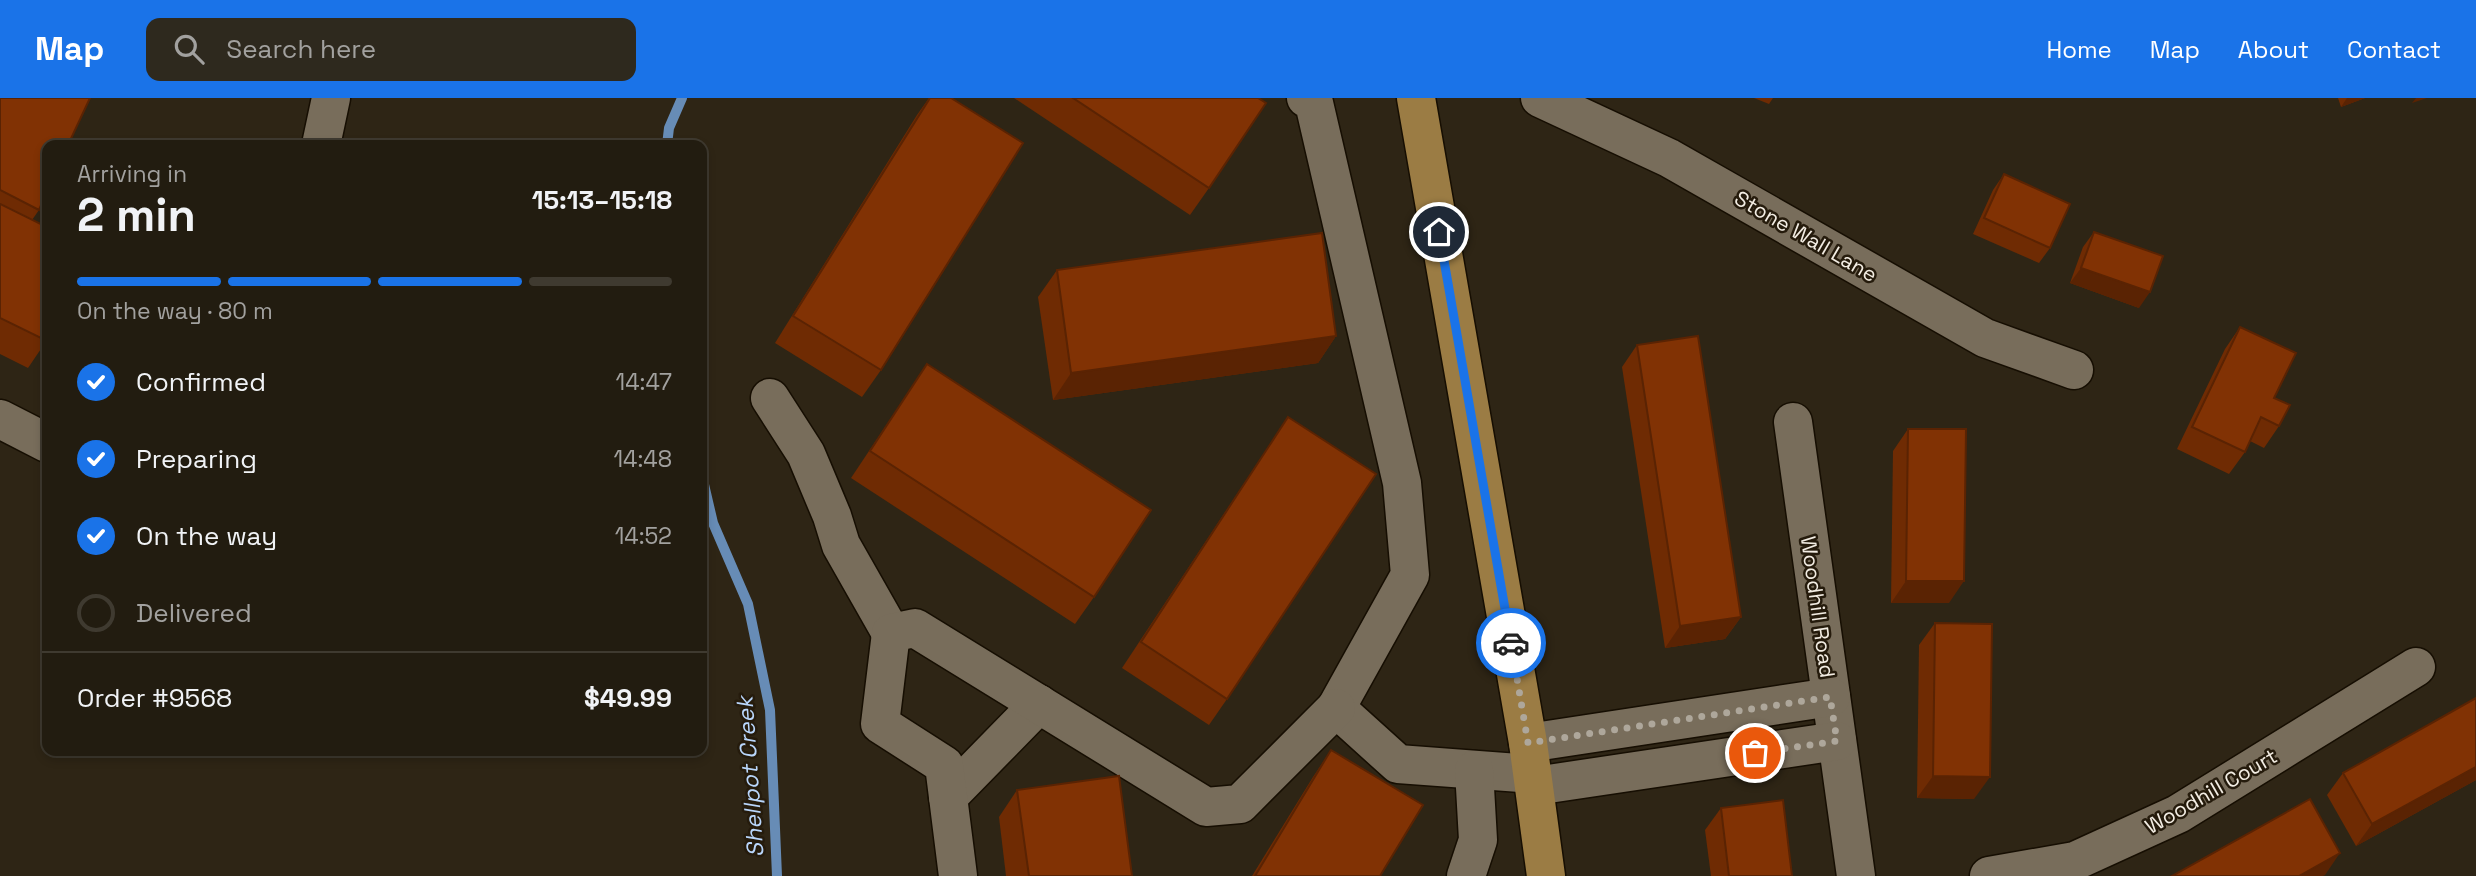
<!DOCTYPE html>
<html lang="en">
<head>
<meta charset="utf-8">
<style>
  body { margin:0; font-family:"Space Grotesk",sans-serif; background:#2e291e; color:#f1f3f6; height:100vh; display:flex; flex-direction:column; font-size:26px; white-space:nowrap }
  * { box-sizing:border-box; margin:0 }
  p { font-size:23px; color:#a2a19f }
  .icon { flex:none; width:38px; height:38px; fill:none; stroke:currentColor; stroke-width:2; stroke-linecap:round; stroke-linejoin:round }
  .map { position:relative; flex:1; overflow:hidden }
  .drawer { position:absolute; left:42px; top:42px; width:665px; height:616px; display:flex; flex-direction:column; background:#221c10; border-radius:14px; box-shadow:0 4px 10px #0003,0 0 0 2px #3f3a30 }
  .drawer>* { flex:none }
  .pin { position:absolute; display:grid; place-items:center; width:60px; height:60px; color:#fff; margin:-30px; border:4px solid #fff; border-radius:50%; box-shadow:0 2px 7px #0007 }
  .courier { position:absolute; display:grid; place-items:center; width:70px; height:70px; margin:-35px; border:5px solid #1a73e8; border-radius:50%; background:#fff; color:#222; box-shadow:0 2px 9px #0007 }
  .head em { font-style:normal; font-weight:700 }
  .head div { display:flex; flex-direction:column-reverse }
  .head { display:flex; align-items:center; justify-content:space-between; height:119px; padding:0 35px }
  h1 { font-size:46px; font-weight:700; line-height:52px }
  .bar { display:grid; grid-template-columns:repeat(4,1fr); gap:10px 7px; align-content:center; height:84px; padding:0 35px }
  .bar i { height:9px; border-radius:5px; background:#3f3a30 }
  .bar .selected { background:#1a73e8 }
  .bar p { grid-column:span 4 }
  .line { display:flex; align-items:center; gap:18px; padding:0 35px; border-top:2px solid #3f3a30 }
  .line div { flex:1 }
  ol { padding:0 35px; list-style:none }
  li { display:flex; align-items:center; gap:21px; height:77px }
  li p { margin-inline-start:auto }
  li .icon { padding:7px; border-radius:50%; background:#1a73e8; color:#fff; stroke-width:4 }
  li:last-child { color:#a2a19f }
  li i { width:38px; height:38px; border:4px solid #3f3a30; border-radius:50% }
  header { display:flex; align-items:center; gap:42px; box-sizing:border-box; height:98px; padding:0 35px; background:#1a73e8; color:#fff }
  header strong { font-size:33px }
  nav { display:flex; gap:38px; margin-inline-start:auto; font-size:24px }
  .search { width:490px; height:63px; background:#2e291e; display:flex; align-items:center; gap:18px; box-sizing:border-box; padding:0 24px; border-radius:14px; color:#a2a19f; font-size:26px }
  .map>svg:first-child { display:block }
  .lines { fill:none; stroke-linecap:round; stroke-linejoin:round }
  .stream { stroke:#678cb6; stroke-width:10 }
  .minor-casing { stroke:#160e02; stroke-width:41 }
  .major-casing { stroke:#160e02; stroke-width:41 }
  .minor { stroke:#786d5b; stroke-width:38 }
  .major { stroke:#9b7c44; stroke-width:38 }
  .wall { fill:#6f2b03 }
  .shaded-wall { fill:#5a2303 }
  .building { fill:#813204; stroke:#5a2303; stroke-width:2 }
  .done { stroke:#aea79b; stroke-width:7; stroke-dasharray:0 12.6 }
  .route { stroke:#1a73e8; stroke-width:9 }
  .labels { text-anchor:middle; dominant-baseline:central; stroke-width:5; stroke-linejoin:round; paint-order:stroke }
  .street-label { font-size:21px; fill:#f3ede3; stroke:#251b0c }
  .water-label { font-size:23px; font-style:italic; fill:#b9d6fb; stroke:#251b0c }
</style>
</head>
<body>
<header>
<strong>Map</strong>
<div class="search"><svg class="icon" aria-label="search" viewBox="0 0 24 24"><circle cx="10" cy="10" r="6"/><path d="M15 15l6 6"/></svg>Search here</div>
<nav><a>Home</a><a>Map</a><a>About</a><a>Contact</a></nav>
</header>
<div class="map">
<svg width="2476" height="778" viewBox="0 0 2476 778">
  <rect width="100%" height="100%" fill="#2e2515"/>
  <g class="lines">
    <!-- stream -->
    <g class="stream">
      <polyline points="667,47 669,30 682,0"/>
      <polyline points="702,378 713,425 748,506 770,612 777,778"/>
    </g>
    <defs>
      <g id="minor">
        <polyline points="1306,0 1314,5 1402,385 1410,477 1336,610 1398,666 1533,676"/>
        <polyline points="1540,0 1669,60 1985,240 2074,272"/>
        <polyline points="321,47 331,0"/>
        <polyline points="770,300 806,356 832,418 841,447 891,535"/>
        <polyline points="0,321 47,345"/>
        <polyline points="1793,324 1856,778"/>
        <polyline points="1528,645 1831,599"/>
        <polyline points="1535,688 1837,643"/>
        <polyline points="948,699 1039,606"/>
        <polyline points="958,778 944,667 880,626 891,535 915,530 1206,709 1240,706 1336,610"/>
        <polyline points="1466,778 1478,742 1474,672"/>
        <polyline points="1989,778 2075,763 2178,716 2416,569"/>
      </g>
      <polyline id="major" points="1416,0 1528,645 1546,778"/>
    </defs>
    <!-- minor casing -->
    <use href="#minor" class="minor-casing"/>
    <!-- major casing -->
    <use href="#major" class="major-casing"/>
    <!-- minor -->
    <use href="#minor" class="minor"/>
    <!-- major -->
    <use href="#major" class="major"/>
  </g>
  <!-- wall -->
  <g class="wall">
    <polygon points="0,0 39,112 32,122 47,242 28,270 0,256"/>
    <polygon points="929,0 951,0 881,272 862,299 775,245 917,17"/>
    <polygon points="1014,0 1258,0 1209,90 1190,117"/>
    <polygon points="1754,0 1773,0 1769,6"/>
    <polygon points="2338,0 2365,0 2341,9"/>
    <polygon points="2004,76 2050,150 2039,165 1973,136 1993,92"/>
    <polygon points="2094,134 2139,210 2070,185 2083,149"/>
    <polygon points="1057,172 1336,238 1318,265 1053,302 1038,199"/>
    <polygon points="2240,229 2274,300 2279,328 2264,350 2250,343 2245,354 2229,376 2177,351 2225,251"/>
    <polygon points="1637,247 1741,519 1725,541 1665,550 1622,269"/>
    <polygon points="927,266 1094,499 1075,526 851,380"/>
    <polygon points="1288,319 1227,601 1209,627 1122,570"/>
    <polygon points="1908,331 1949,505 1891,505 1893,353"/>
    <polygon points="1935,525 1974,701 1917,700 1919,547"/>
    <polygon points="2476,600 2476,682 2356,748 2327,697 2343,675"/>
    <polygon points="1331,652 1380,778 1252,778 1313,679"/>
    <polygon points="1017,692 1132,778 1006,778 999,719"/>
    <polygon points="1721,710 1792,778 1711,778 1705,732"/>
  </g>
  <!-- shaded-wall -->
  <g class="shaded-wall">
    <polygon points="2347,0 2365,0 2341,9"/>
    <polygon points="2416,0 2427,0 2412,5"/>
    <polygon points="2081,170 2150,194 2139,210 2070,185"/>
    <polygon points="1336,238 1318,265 1053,302 1071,275"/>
    <polygon points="1906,483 1964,483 1949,505 1891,505"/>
    <polygon points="1741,519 1725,541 1665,550 1680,528"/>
    <polygon points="2476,669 2476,682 2356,748 2372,726"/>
    <polygon points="1933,678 1990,679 1974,701 1917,700"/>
    <polygon points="2340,755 2325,777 2323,778 2299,778"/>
  </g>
  <!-- building -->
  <g class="building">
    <polygon points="0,0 90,0 68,47 47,47 47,93 39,112 0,92"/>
    <polygon points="930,0 951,0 1023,45 881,272 793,218"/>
    <polygon points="1073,0 1258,0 1266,5 1209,90"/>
    <polygon points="2004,76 2070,106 2050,150 1984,120"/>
    <polygon points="0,106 47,129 47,243 0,220"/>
    <polygon points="2094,134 2163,158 2150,194 2081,170"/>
    <polygon points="1322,135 1336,238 1071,275 1057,172"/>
    <polygon points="2240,229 2296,255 2274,300 2290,307 2279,328 2261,319 2245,354 2192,329"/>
    <polygon points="1698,238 1741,519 1680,528 1637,247"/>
    <polygon points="927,266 1151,412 1094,499 870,353"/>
    <polygon points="1288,319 1376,376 1227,601 1141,544"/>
    <polygon points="1908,331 1966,331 1964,483 1906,483"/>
    <polygon points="1935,525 1992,526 1990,679 1933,678"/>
    <polygon points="2476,600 2476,669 2372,726 2343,675"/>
    <polygon points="1331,652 1423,707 1380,778 1255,778"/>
    <polygon points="1119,678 1132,778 1029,778 1017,692"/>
    <polygon points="2310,701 2340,755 2299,778 2172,778"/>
    <polygon points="1783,702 1792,778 1729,778 1721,710"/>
  </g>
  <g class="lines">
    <!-- done -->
    <polyline class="done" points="1511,545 1528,645 1830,599 1837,643 1755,655"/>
    <!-- route -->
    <polyline class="route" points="1439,134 1511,545"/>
  </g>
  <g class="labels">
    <!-- street labels -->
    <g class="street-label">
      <text transform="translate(1806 138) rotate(30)">Stone Wall Lane</text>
      <text transform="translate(1818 509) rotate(82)">Woodhill Road</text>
      <text transform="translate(2211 693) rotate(-30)">Woodhill Court</text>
    </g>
    <!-- water labels -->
    <g class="water-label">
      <text transform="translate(750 679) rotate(-94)">Shellpot Creek</text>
    </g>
  </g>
</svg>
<div class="pin" style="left:1755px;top:655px;background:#ea580c"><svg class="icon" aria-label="bag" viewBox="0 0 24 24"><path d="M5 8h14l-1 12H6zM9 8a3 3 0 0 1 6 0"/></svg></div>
<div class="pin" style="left:1439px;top:134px;background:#1f2937"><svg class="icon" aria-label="home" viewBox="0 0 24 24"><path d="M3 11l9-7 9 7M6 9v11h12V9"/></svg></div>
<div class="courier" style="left:1511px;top:545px"><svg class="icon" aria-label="car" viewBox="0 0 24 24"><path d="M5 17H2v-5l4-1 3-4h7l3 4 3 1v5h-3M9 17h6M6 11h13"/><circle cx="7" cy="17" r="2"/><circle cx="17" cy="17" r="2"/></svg></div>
<section class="drawer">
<div class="head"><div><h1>2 min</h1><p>Arriving in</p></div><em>15:13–15:18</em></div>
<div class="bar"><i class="selected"></i><i class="selected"></i><i class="selected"></i><i></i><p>On the way · 80 m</p></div>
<ol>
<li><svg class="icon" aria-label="check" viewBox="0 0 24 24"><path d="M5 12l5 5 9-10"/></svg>Confirmed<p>14:47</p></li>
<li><svg class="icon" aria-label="check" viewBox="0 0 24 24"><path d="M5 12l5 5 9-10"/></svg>Preparing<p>14:48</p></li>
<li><svg class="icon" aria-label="check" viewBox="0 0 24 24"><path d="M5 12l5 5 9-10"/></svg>On the way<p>14:52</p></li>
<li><i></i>Delivered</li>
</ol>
<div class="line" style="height:91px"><div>Order #9568</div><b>$49.99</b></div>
</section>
</div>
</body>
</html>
